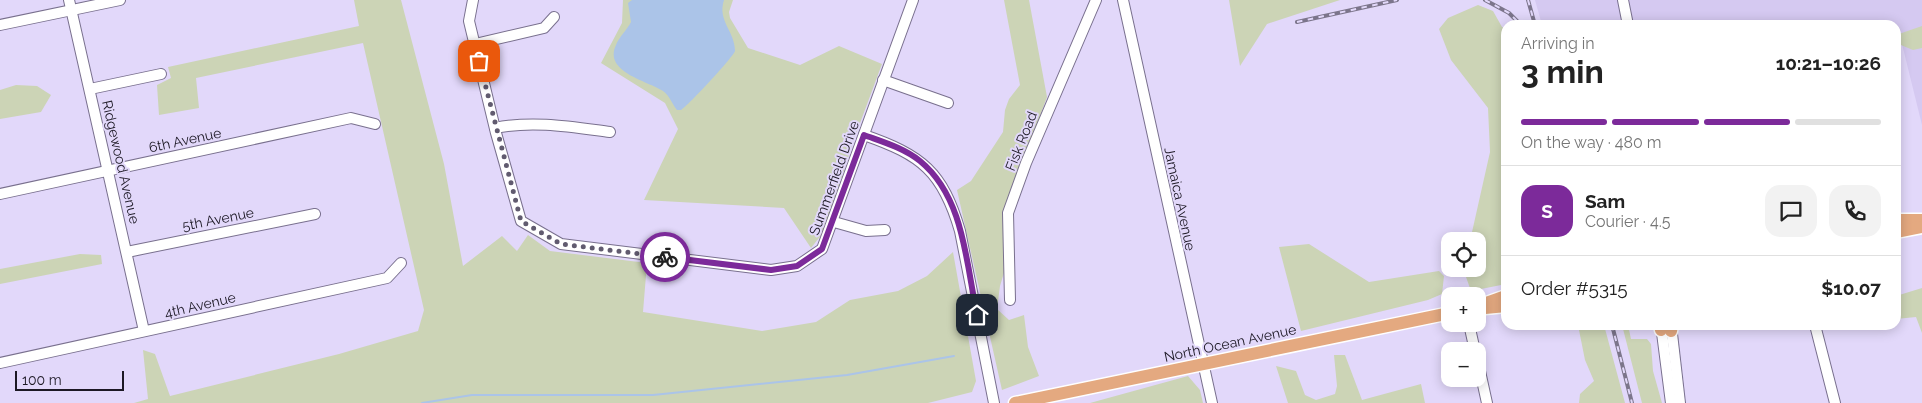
<!DOCTYPE html>
<html lang="en">
<head>
<meta charset="utf-8">
<style>
  body { margin:0; font-family:Raleway,sans-serif; background:#f2f2f2; color:#222; height:100vh; display:flex; flex-direction:column; font-size:19px; white-space:nowrap }
  * { box-sizing:border-box; margin:0 }
  p { font-size:16px; color:#767676 }
  .icon { flex:none; width:28px; height:28px; fill:none; stroke:currentColor; stroke-width:2; stroke-linecap:round; stroke-linejoin:round }
  .map { position:relative; flex:1; overflow:hidden }
  .sheet { position:absolute; left:1501px; top:20px; width:400px; height:310px; display:flex; flex-direction:column; background:#fff; border-radius:15px; box-shadow:0 2px 12px #0003 }
  .sheet>* { flex:none }
  .buttons { position:absolute; left:1441px; top:232px; display:grid; gap:10px }
  .buttons a { display:grid; place-items:center; width:45px; height:45px; border-radius:10px; background:#fff; box-shadow:0 2px 12px #0003; font-size:25px }
  .scale { position:absolute; left:15px; bottom:12px; width:109px; box-sizing:border-box; padding-left:5px; border:2px solid #1c1824; border-top:0; font-size:14px; line-height:18px; white-space:nowrap; color:#1c1824; -webkit-text-stroke:4px #e2d8fa; paint-order:stroke }
  .pin { position:absolute; display:grid; place-items:center; width:42px; height:42px; color:#fff; margin:-21px; border-radius:10px; box-shadow:0 2px 8px #0006 }
  .courier { position:absolute; display:grid; place-items:center; width:50px; height:50px; margin:-25px; border:4px solid #7c2a9a; border-radius:50%; background:#fff; color:#222; box-shadow:0 1px 6px #0007 }
  .summary em { font-style:normal; font-weight:700 }
  .summary div { display:flex; flex-direction:column-reverse }
  .summary { display:flex; align-items:center; justify-content:space-between; height:85px; padding:0 20px }
  h1 { font-size:32px; font-weight:700; line-height:38px }
  .bar { display:grid; grid-template-columns:repeat(4,1fr); gap:8px 5px; align-content:center; height:60px; padding:0 20px }
  .bar i { height:6px; border-radius:4px; background:#e0e0e0 }
  .bar .current { background:#7c2a9a }
  .bar p { grid-column:span 4 }
  .line { display:flex; align-items:center; gap:12px; padding:0 20px; border-top:1px solid #e0e0e0 }
  .line div { flex:1 }
  .round { display:grid; place-items:center; flex:none; width:52px; height:52px; border-radius:15px; background:#f2f2f2 }
  .map>svg:first-child { display:block }
  .built { fill:#d5c9f1 }
  .green { fill:#ccd4b6 }
  .water { fill:#abc4e8 }
  .lines { fill:none; stroke-linecap:round; stroke-linejoin:round }
  .stream { stroke:#abc4e8; stroke-width:2 }
  .minor-casing { stroke:#79708e; stroke-width:12 }
  .major-casing { stroke:#fff; stroke-width:15 }
  .minor { stroke:#fff; stroke-width:10 }
  .major { stroke:#e4a980; stroke-width:12 }
  .rail-casing { stroke:#7c758b; stroke-width:4 }
  .rail { stroke:#e2d8fa; stroke-width:2; stroke-dasharray:5.5; stroke-linecap:butt }
  .done { stroke:#615b6f; stroke-width:5; stroke-dasharray:0 9 }
  .route { stroke:#7c2a9a; stroke-width:6 }
  .labels { text-anchor:middle; dominant-baseline:central; stroke-width:4; stroke-linejoin:round; paint-order:stroke }
  .street-label { font-size:14px; fill:#1c1824; stroke:#e2d8fa }
</style>
</head>
<body>
<div class="map">
<svg width="1922" height="403" viewBox="0 0 1922 403">
  <rect width="100%" height="100%" fill="#e2d8fa"/>
  <!-- built -->
  <polygon class="built" points="1535,0 1922,0 1922,125 1899,32 1896,32 1896,25 1542,25"/>
  <!-- green -->
  <g class="green">
    <polygon points="354,0 401,0 444,164 463,266 502,236 517,251 528,235 550,251 647,263 643,312 762,331 816,322 850,300 898,291 927,276 953,252 976,381 972,392 928,403 134,403 148,399 143,350 155,354 170,396 339,354 418,331 424,310 363,43 196,78 199,108 159,115 157,85 171,78 168,67 359,26"/>
    <polygon points="623,0 733,0 729,12 730,18 748,48 800,65 839,46 882,64 853,142 826,229 811,248 784,208 644,200 678,129 665,103 601,63 622,23"/>
    <polygon points="1004,0 1029,0 1047,97 1005,212 1006,266 1000,286 997,309 1009,320 1024,315 1028,347 1039,376 1002,390 957,190 971,181 1003,132 1005,110 1009,99 1020,85"/>
    <polygon points="1229,0 1340,0 1267,24 1240,66"/>
    <polygon points="1478,5 1493,11 1502,27 1506,29 1506,284 1471,291 1466,277 1466,269 1478,269 1478,241 1470,241 1490,152 1488,108 1451,60 1439,29 1448,18"/>
    <polygon points="1922,26 1922,48 1913,50 1896,43 1896,35"/>
    <polygon points="16,85 37,86 51,95 41,112 0,119 0,90"/>
    <polygon points="1309,244 1369,282 1439,271 1444,276 1442,294 1428,300 1301,331 1279,247"/>
    <polygon points="80,254 101,255 102,264 0,284 0,269"/>
    <polygon points="1922,288 1922,333 1916,317 1896,319 1896,296"/>
    <polygon points="1578,325 1604,325 1625,403 1579,403 1580,394 1594,381 1585,360"/>
    <polygon points="1622,325 1628,325 1631,339 1647,339 1651,344 1653,371 1662,403 1642,403"/>
    <polygon points="1334,355 1345,355 1362,400 1421,384 1425,403 1288,403 1276,366 1296,371 1305,395 1316,400 1335,394 1337,386"/>
    <polygon points="1188,376 1200,390 1203,403 1090,403"/>
  </g>
  <!-- water -->
  <path class="water" d="M632,0H724C717,21 735,31 735,51C734,56 689,105 681,110H677C672,104 670,96 663,91C648,81 603,72 616,45C619,37 627,30 631,22L628,3Z"/>
  <g class="lines">
    <!-- stream -->
    <polyline class="stream" points="422,403 472,395 653,395 847,375 954,356"/>
    <defs>
      <g id="minor">
        <polyline points="69,0 144,331"/>
        <polyline points="473,0 469,21 496,133 521,221 561,244 771,270 797,266 822,249 913,0"/>
        <polyline points="1123,0 1212,403"/>
        <polyline points="1623,0 1628,25"/>
        <polyline points="0,25 120,0"/>
        <polyline points="475,44 544,28 554,17"/>
        <polyline points="883,80 948,103"/>
        <polyline points="90,89 161,74"/>
        <path d="M495,128C533,120 572,127 610,132"/>
        <path d="M864,135C922,155 943,172 960,231L994,403"/>
        <polyline points="0,194 351,118 375,124"/>
        <polyline points="834,222 866,231 885,230"/>
        <polyline points="127,252 315,214"/>
        <polyline points="1010,300 1008,213 1026,163 1096,0"/>
        <polyline points="1469,324 1475,351"/>
        <polyline points="1661,325 1671,403"/>
        <polyline points="1671,325 1680,403"/>
        <polyline points="1815,325 1835,403"/>
        <polyline points="1478,362 1487,403"/>
        <polyline points="0,363 387,278 401,263"/>
      </g>
      <g id="major">
        <polyline points="1896,220 1922,220"/>
        <polyline points="1896,232 1922,227"/>
        <polyline points="1478,306 1506,296"/>
        <polyline points="1485,308 1506,306"/>
        <polyline points="1660,325 1661,330"/>
        <polyline points="1671,331 1672,325"/>
        <polyline points="1015,403 1450,313"/>
      </g>
    </defs>
    <!-- minor casing -->
    <use href="#minor" class="minor-casing"/>
    <!-- major casing -->
    <use href="#major" class="major-casing"/>
    <!-- minor -->
    <use href="#minor" class="minor"/>
    <!-- major -->
    <use href="#major" class="major"/>
    <defs>
      <g id="rail">
        <polyline points="1485,0 1509,13 1521,25"/>
        <polyline points="1528,0 1535,25"/>
        <polyline points="1297,22 1397,0"/>
        <polyline points="1612,325 1632,403"/>
      </g>
    </defs>
    <!-- rail casing -->
    <use href="#rail" class="rail-casing"/>
    <!-- rail -->
    <use href="#rail" class="rail"/>
  </g>
  <g class="lines">
    <!-- done -->
    <polyline class="done" points="479,61 521,221 561,244 665,257"/>
    <!-- route -->
    <path class="route" d="M665,257L771,270L797,266L822,249L864,135C883,142 904,148 920,161C964,197 966,262 977,315"/>
  </g>
  <g class="labels">
    <!-- street labels -->
    <g class="street-label">
      <text transform="translate(185 140) rotate(-12)">6th Avenue</text>
      <text transform="translate(1021 141) rotate(-68)">Fisk Road</text>
      <text transform="translate(121 162) rotate(77)">Ridgewood Avenue</text>
      <text transform="translate(834 178) rotate(-70)">Summerfield Drive</text>
      <text transform="translate(1180 199) rotate(78)">Jamaica Avenue</text>
      <text transform="translate(218 219) rotate(-11)">5th Avenue</text>
      <text transform="translate(200 305) rotate(-13)">4th Avenue</text>
      <text transform="translate(1230 343) rotate(-12)">North Ocean Avenue</text>
    </g>
  </g>
</svg>
<div class="buttons">
<a><svg class="icon" aria-label="locate" viewBox="0 0 24 24"><circle cx="12" cy="12" r="6"/><path d="M12 2v4M12 18v4M2 12h4M18 12h4"/></svg></a>
<a>+</a>
<a>−</a>
</div>
<div class="scale">100 m</div>
<div class="pin" style="left:479px;top:61px;background:#ea580c"><svg class="icon" aria-label="bag" viewBox="0 0 24 24"><path d="M5 8h14l-1 12H6zM9 8a3 3 0 0 1 6 0"/></svg></div>
<div class="pin" style="left:977px;top:315px;background:#1f2937"><svg class="icon" aria-label="home" viewBox="0 0 24 24"><path d="M3 11l9-7 9 7M6 9v11h12V9"/></svg></div>
<div class="courier" style="left:665px;top:257px"><svg class="icon" aria-label="bike" viewBox="0 0 24 24"><circle cx="6" cy="16" r="4"/><circle cx="18" cy="16" r="4"/><path d="M6 16l4-8h5l3 8M10 8l3 8H6M13 5h3"/></svg></div>
<section class="sheet">
<div class="summary"><div><h1>3 min</h1><p>Arriving in</p></div><em>10:21–10:26</em></div>
<div class="bar"><i class="current"></i><i class="current"></i><i class="current"></i><i></i><p>On the way · 480 m</p></div>
<div class="line" style="height:90px"><b class="round" style="background:#7c2a9a;color:#fff">S</b><div><b>Sam</b><p>Courier · 4.5</p></div><a class="round"><svg class="icon" aria-label="chat" viewBox="0 0 24 24"><path d="M4 5h16v11H9l-5 4z"/></svg></a><a class="round"><svg class="icon" aria-label="phone" viewBox="0 0 24 24"><path d="M5 4h4l2 5-3 2q2 4 5 5l2-3 5 2v4C11 20 4 13 5 4z"/></svg></a></div>
<div class="line" style="height:65px"><div>Order #5315</div><b>$10.07</b></div>
</section>
</div>
</body>
</html>
